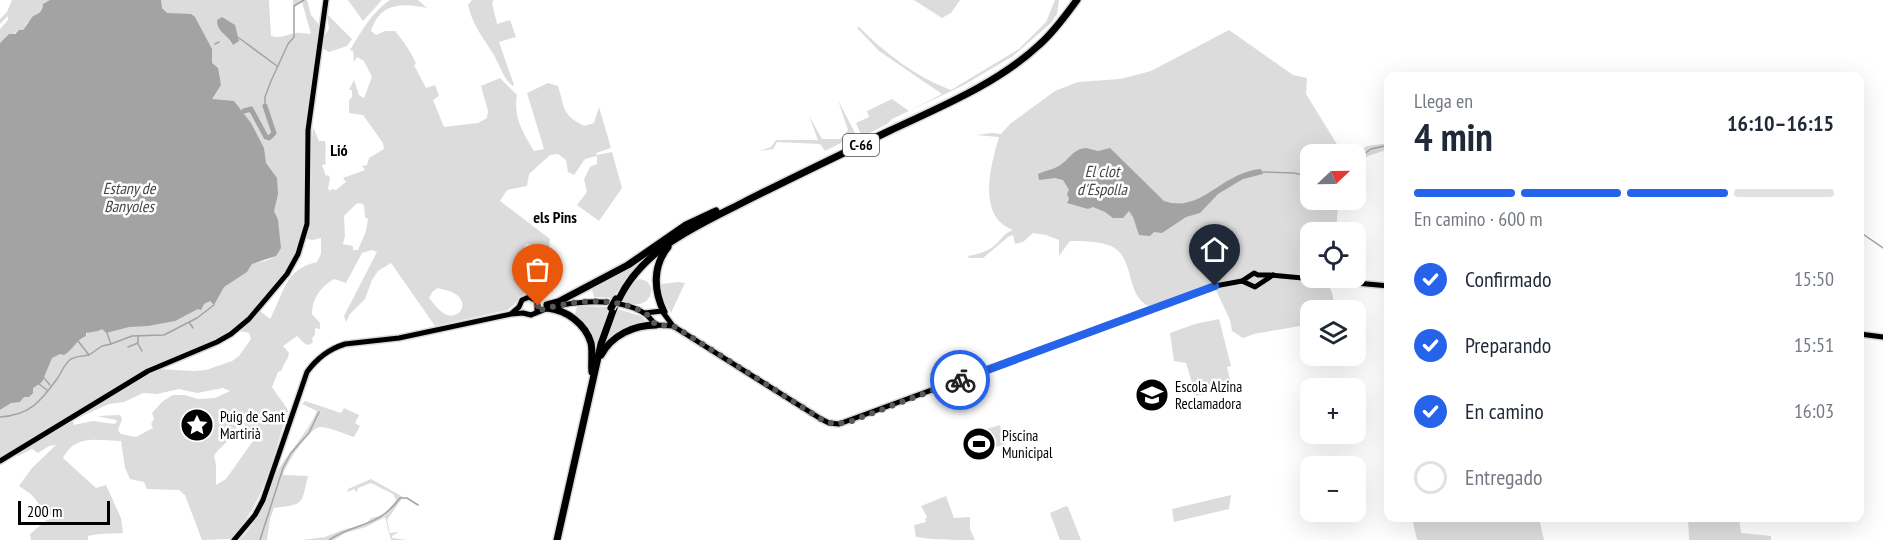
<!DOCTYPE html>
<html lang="es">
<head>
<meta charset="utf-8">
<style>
  body { margin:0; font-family:"PT Sans Narrow",sans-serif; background:#f6f6f7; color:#1f2937; height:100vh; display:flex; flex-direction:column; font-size:22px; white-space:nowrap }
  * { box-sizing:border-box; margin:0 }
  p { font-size:20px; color:#747a83 }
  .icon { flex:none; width:33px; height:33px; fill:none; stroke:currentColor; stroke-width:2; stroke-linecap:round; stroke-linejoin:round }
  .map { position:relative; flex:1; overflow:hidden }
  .side { position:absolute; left:1384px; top:72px; width:480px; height:450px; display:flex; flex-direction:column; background:#fff; border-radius:12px; box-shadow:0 6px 24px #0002 }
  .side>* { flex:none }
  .needle { width:39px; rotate:68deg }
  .tools { position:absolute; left:1300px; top:144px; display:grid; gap:12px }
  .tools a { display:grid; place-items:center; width:66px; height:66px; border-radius:12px; background:#fff; box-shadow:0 6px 24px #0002; font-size:30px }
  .scale { position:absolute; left:18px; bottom:15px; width:92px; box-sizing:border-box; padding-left:6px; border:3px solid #000; border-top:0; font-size:16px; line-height:21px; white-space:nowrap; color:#000; -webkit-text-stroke:4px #fff; paint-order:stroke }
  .pin { position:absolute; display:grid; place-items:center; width:51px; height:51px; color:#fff; margin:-62px -26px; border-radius:50% 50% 50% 0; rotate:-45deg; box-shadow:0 0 6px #0007 }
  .pin .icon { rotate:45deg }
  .courier { position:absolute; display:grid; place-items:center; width:60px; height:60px; margin:-30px; border:4px solid #2563eb; border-radius:50%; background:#fff; color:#222; box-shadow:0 2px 8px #0007 }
  .summary em { font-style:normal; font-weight:700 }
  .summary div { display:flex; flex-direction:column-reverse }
  .summary { display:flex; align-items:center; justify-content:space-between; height:102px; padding:0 30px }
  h1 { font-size:39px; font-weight:700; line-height:45px }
  .bar { display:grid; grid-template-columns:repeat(4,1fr); gap:9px 6px; align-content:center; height:72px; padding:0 30px }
  .bar i { height:8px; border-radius:4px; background:#e0e1e3 }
  .bar .current { background:#2563eb }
  .bar p { grid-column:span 4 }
  ol { padding:0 30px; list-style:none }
  li { display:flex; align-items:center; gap:18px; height:66px }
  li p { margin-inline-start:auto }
  li .icon { padding:6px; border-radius:50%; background:#2563eb; color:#fff; stroke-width:4 }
  li:last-child { color:#747a83 }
  li i { width:33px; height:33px; border:3px solid #e0e1e3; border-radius:50% }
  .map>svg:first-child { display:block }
  .green { fill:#dcdcdc; fill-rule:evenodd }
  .water { fill:#a3a3a3 }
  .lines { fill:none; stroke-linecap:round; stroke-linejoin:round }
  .stream { stroke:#a3a3a3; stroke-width:1.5 }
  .river { stroke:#a3a3a3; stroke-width:5 }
  .major-casing { stroke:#dbdbdb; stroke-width:8 }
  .highway-casing { stroke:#dbdbdb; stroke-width:10 }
  .major { stroke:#000; stroke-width:5 }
  .highway { stroke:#000; stroke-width:7 }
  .highway-bridge-casing { stroke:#dbdbdb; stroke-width:10; stroke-linecap:butt }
  .highway-bridge { stroke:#000; stroke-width:7 }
  .done { stroke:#595959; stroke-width:6; stroke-dasharray:0 10.8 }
  .route { stroke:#2563eb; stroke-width:8 }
  .labels { text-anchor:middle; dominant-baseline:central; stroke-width:5; stroke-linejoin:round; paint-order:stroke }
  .shield { fill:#fff; stroke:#4c4c4c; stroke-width:1.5 }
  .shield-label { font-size:14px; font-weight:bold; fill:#000 }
  .poi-label { font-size:15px; fill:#000; stroke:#fff; text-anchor:start }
  .neighbourhood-label { font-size:16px; font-weight:bold; fill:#000; stroke:#fff }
  .water-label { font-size:16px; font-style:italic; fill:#444; stroke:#fff }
</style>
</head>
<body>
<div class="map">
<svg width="1883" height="540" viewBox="0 0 1883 540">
  <rect width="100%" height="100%" fill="#fff"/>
  <!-- green -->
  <g class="green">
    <polygon points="12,0 50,0 43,11 27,23 23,30 19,30 0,43 0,29 8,20 8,16 0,24 0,19 7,12"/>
    <path d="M159,0H269L271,36C281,39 287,34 296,33C300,32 306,34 311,34L302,2L293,7V0H307L311,15L320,26L305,144L304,224L296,253L285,273L247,317L230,332L216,340L147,369L0,458V410L30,390L43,378L51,358L86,336L87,332L102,329L232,267L265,261L274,257L213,101L175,16L162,12Z"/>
    <polygon points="348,0 382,0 363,21"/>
    <path d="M390,0H418L427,8C403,3 380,2 371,31L376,35L385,31H395C403,41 411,51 416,64L414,65L426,88L435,85L439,96L433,100L444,127L478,123L487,118L488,111L481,86L500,78L517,95C513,117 523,133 534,151L544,149L527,93L548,83L558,86C565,108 561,114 584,126L594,123L599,107L611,148L596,153L597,155L612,152L622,188L599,221L577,205L587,192L584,179L590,167L597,164V156L585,159L574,175L568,172L566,160L558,154L550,155L529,174L527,186L507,190L500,201L550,239L549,248L527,244C518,253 521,263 530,271L548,272L553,292L531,287C522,294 516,305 507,310L435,326L391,263L378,271L372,280L365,299L350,314L346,322L344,316L377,252L372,250L362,253L346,283L334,279C320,287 312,299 312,314L320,323V329L315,328V334L312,339L313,342L309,345L305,344L297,336L283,346L289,353C288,361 283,363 282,370L278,372L272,387L288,410C273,456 265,503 230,539L202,540L185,495L179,490L147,489L144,482L130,479L125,468L121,441C99,441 76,433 63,458L96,488L106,485L121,518L123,533C112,534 99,533 88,536V540H31L30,534L47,520L55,518V513L48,516L32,495L19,486L32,468L56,445L49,446L38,453L32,449L18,456L16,454L71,420L74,423L73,425L93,421L114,424L117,422L116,420L97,416L120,415L122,419L118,430L121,434L136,437L153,428L151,424L154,419L152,413L163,401L173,395H185L198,399L215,398L230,391L223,388L197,393L179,389L157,394L143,393L124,402L109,404L80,417L158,369L194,371L206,370L232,361L239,356L251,339L249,333L240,331L260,311L270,319C284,294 284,269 317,262L321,254V238L313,240L307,239C314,202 309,164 313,127L319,141H325C327,150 324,156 326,164L322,165L326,176L328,175L330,178L328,189L330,191L332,189L336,190L346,182L343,178L365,170L362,166L367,165L369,158L384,149L383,143L363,115L349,113V100L352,97V90H349L354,80L359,95L364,98L372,77L364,61L357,57L354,62L353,51L350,50C361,32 372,12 390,0ZM360,203L364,205L365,217L368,219L366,231L358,250H353V246L343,244L345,236L344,216L356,204ZM438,288C444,290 452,291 457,295C468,303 461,319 447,315C440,312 434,304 429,298L433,291ZM241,415L245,425L255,434V438L226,479L216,485V465L214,456C222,443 240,436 237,419Z"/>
    <path d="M472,0H494L492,3L497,24L510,20L516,37L499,42L514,85L513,86C503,78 501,68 495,57C484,38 473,27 468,5Z"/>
    <polygon points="914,0 960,0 951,13 942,18"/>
    <path d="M1055,0H1059L1057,14L1051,23L1013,56L962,86L892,119L887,124L862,137L856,123L869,117L867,111L892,99L909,111L942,94L879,51L857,28L859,27C886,54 916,77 951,90L1019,49L1046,22Z"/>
    <polygon points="327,14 352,39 347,46 329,52 322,48 323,38 329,29"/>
    <path d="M1229,30L1293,75L1307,78L1306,94L1343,154H1311V200H1341L1338,205L1336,232H1311V278H1332L1331,281L1326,283C1334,291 1333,299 1334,310H1311V324L1254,334L1243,338L1232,331L1230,320L1215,288L1151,307C1126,298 1135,264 1116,249C1105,241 1083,241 1070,241L1059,256V240L1046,235L1033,233L1023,242L1015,244L1013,235L1008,237L983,258H969L968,256C978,254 987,252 995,245C1002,239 1004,233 1013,230C976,217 991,164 999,137L976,135L992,133L1001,134L1010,124L1055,91L1078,82L1120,79L1151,71Z"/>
    <polygon points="838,100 856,135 825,151 820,144 777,142 773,149 760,151 771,147 776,140 818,140 809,116 822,139 840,139 848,130"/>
    <polygon points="1389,143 1389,149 1368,156 1356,166 1356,155 1367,146"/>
    <polygon points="645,257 627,277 613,298 594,297 592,290 597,284"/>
    <path d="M639,279C655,280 655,300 640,304C634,305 626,302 621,300L633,283Z"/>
    <path d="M678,282L685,283L671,313C666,304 660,295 661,284Z"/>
    <polygon points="577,306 609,307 594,354 590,334 575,314"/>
    <polygon points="617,309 641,316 647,322 639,325 600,352"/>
    <polygon points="1219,319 1231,366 1227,367 1232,387 1196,396 1186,363 1174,361 1170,333 1195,324"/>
    <path d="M305,401L341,413L344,408L359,415L355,423L360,426L354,437C344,434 332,428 321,427C310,426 286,464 283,475L308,476C301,506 304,504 274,508L270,519L267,540H239C259,522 263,500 275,476C286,453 307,435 317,411L302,404Z"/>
    <polygon points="1000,425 1006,444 973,454 966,440 969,434"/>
    <polygon points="371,479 403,497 387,520 390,533 399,532 392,536 392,538 407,540 391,540 385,517 366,527 345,533 334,540 303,540 325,537 345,529 365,525 371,518 385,514 396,500 393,494 371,483 358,488 357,492 354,489 347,492 348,489"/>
    <polygon points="1231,495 1229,509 1174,522 1172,509"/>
    <path d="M946,496L954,518L970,517V529L975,540C954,540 935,540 916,537L914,525L926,522L925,519L927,517L921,506Z"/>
    <polygon points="1066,506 1068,507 1081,540 1060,540 1050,513"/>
    <polygon points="1412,518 1539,518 1544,540 1417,540"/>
    <polygon points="1688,518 1739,518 1741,533 1771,536 1771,540 1689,540"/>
  </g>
  <!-- water -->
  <g class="water">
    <path d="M50,0H161L162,8L167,13L191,14L195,17L212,49V63L218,68L221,85L212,99L234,101L251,123L264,148L266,163L277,178L278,194L274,211L278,220L281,248L276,256L252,264L247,272L224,287L214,305L210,301L204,304L201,310L198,309L175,321L148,326L129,327L106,333L102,329L98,331L86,333V336C75,341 75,348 64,355L60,354L52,358L42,382L33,388V393L29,397H24L20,402L11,403L0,410V43L9,34H15L19,30H23L33,16C39,14 43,11 43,4Z"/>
    <path d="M222,17L235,25L239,41L233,45C228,34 217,33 217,20Z"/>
    <path d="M1086,148L1098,151L1110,148L1164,201C1202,214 1221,172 1261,169L1263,174L1243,179L1218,194L1200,213L1186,217L1162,233L1154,232L1150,236L1139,235L1133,217L1129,211L1123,218H1113L1105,212L1093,207L1088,209L1067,203L1069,199L1067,194L1069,190L1063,180L1055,178L1039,180L1038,174C1044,171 1051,170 1057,167C1069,161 1072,149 1086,148Z"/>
  </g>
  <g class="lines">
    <!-- stream -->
    <g class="stream">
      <polyline points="239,38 277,66"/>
      <polyline points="215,44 219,42"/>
      <polyline points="265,106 265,97 271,81 288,44 294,37 294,6 304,0"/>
      <polyline points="1356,160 1371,149 1389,145"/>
      <polyline points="1263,172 1294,173 1311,177"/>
      <polyline points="1860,232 1883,248"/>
      <polyline points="189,322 193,328"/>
      <polyline points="78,341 89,355 102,346 111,344 107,333"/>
      <polyline points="111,344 132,336 164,335 197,318 214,305"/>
      <polyline points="138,344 142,351"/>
      <polyline points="128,347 138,343 138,336"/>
      <polyline points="43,377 50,385"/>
      <polyline points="39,384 47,390"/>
      <path d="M0,417C30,415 40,402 57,379C62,372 64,364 71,359C76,356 83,356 89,355"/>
      <polyline points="260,540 283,468 291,453 309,433 319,412"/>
      <path d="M329,540C356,522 378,528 400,498H407L418,505"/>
    </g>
    <!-- river -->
    <polyline class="river" points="244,111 251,109 266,137 269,138 274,133 265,106"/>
    <defs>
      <g id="major">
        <polyline points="1242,281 1254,273 1258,275 1269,275 1389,286"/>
        <polyline points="512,313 519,307 522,300 529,297 537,301 537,311"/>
        <polyline points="645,313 662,311 673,326 821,419 829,423 839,424 1215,286 1242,281 1255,287 1273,275"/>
        <polyline points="1860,334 1883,337"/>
        <polyline points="0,461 148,371 217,342 231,334 249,319 287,274 298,254 307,224 308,130 326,0"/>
        <path d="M234,540L255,515L263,500L307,372C317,358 329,349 345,344L399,338L511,314L523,313L531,315C560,301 614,295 644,313C649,316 652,321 656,325L673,326"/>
      </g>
      <g id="highway">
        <path d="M619,299C643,249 695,227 742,203C791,178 840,155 889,131C940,107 997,84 1039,45C1054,32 1065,16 1077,0"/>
        <polyline points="547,305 558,302 628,265 686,225 716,211"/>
        <path d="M547,308C566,310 585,323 591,343C593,352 591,363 592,372"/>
        <path d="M664,312C654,291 652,267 668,247"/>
        <path d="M601,355C612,335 634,325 656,325"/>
        <polyline points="557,540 601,344 614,308"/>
      </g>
    </defs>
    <!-- major casing -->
    <use href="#major" class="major-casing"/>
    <!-- highway casing -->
    <use href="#highway" class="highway-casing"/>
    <!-- major -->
    <use href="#major" class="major"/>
    <!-- highway -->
    <use href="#highway" class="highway"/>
    <defs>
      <polyline id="highway-bridge" points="611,308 616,299"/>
    </defs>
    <!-- highway-bridge casing -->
    <use href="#highway-bridge" class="highway-bridge-casing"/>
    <!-- highway-bridge -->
    <use href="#highway-bridge" class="highway-bridge"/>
  </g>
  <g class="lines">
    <!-- done -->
    <path class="done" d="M538,306L537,311C569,301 612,295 643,312C649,315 651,320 656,325L673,326L680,330L821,419L833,424L849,422L960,380"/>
    <!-- route -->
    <polyline class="route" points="960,380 1215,286"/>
  </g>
  <!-- icons -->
  <defs>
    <symbol id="school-disc" viewBox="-11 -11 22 22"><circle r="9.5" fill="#000" stroke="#fff"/><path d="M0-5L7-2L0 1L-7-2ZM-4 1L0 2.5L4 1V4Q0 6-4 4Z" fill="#fff"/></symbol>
    <symbol id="sight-disc" viewBox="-11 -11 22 22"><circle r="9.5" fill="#000" stroke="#fff"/><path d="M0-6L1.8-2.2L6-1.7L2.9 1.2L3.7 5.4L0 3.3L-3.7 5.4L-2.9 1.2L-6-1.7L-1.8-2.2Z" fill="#fff"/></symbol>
    <symbol id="stadium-disc" viewBox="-11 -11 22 22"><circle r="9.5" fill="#000" stroke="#fff"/><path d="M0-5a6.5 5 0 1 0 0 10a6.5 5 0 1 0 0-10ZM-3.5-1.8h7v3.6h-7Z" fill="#fff"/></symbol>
  </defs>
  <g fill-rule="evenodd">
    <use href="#school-disc" x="1133" y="376" width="38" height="38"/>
    <use href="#sight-disc" x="178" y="406" width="38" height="38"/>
    <use href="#stadium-disc" x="960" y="425" width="38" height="38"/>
  </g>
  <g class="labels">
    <!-- shield labels -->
    <rect class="shield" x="843" y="134" width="36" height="22" rx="4.5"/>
    <g class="shield-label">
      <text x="861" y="145">C-66</text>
    </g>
    <!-- poi labels -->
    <g class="poi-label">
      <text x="1175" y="386">Escola Alzina<tspan x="1175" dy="17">Reclamadora</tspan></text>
      <text x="220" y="416">Puig de Sant<tspan x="220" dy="17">Martirià</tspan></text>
      <text x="1002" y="435">Piscina<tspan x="1002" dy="17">Municipal</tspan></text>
    </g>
    <!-- neighbourhood labels -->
    <g class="neighbourhood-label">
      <text x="339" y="150">Lió</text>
      <text x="555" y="217">els Pins</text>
    </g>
    <!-- water labels -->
    <g class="water-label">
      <text x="1102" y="171">El clot<tspan x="1102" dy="18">d'Espolla</tspan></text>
      <text x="129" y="188">Estany de<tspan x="129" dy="18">Banyoles</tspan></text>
    </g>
  </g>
</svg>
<div class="tools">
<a><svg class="needle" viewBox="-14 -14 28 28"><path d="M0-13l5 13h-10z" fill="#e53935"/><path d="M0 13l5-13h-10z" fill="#747a83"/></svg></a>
<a><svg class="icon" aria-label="locate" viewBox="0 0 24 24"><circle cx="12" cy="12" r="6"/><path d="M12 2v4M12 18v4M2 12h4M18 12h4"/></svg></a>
<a><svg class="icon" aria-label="layers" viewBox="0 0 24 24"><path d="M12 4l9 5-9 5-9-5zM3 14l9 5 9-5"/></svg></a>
<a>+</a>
<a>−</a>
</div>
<div class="scale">200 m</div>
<div class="pin" style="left:538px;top:306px;background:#ea580c"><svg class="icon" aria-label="bag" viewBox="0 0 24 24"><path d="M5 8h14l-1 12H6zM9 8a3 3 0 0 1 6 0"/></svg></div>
<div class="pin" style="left:1215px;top:286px;background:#1f2937"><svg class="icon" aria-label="home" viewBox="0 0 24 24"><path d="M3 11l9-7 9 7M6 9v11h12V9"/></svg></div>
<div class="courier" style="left:960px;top:380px"><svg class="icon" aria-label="bike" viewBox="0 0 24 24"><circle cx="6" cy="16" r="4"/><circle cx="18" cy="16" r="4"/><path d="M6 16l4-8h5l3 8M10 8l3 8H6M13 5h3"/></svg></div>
<section class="side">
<div class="summary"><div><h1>4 min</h1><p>Llega en</p></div><em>16:10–16:15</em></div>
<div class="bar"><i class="current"></i><i class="current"></i><i class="current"></i><i></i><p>En camino · 600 m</p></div>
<ol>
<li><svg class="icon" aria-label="check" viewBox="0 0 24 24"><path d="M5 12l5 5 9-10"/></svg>Confirmado<p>15:50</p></li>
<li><svg class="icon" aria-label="check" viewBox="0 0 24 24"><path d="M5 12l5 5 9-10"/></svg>Preparando<p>15:51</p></li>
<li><svg class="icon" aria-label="check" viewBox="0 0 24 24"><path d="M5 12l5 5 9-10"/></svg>En camino<p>16:03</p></li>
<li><i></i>Entregado</li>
</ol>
</section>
</div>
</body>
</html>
